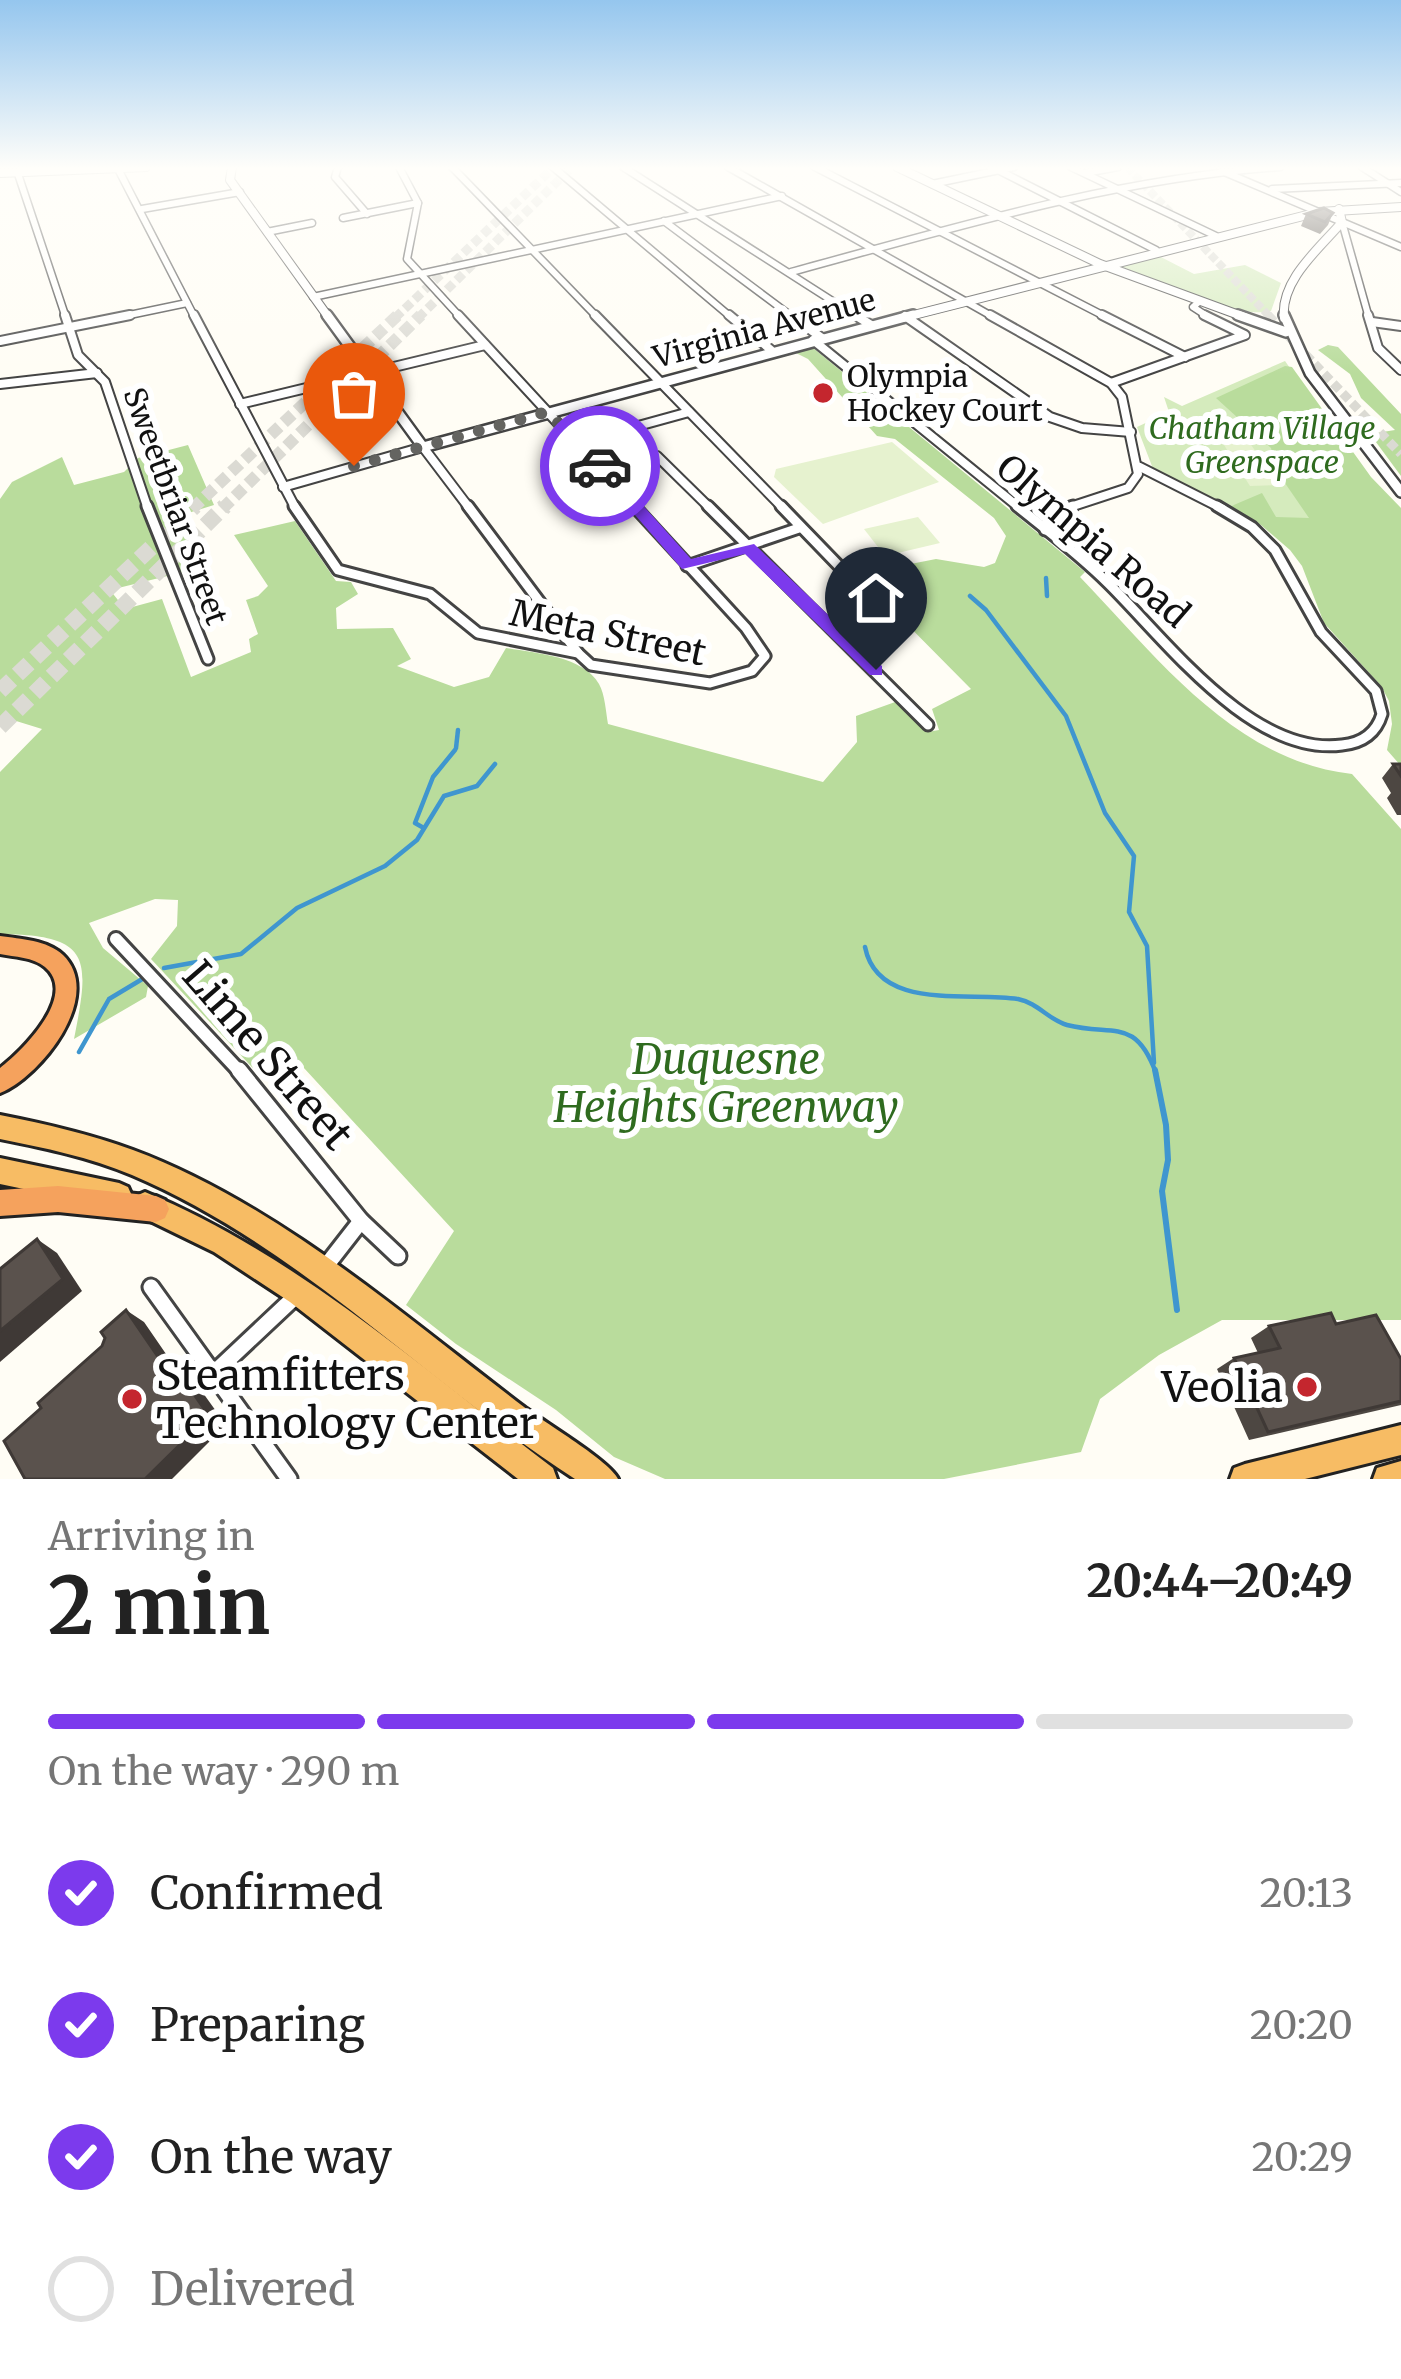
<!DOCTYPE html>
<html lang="en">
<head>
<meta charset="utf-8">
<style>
  body { margin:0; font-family:Merriweather,serif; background:#f6f6f6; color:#222; height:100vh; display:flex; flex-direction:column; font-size:45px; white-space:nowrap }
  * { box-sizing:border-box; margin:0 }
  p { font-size:39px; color:#767676 }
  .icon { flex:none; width:66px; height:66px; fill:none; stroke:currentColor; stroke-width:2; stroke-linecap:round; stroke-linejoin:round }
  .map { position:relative; height:1479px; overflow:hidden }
  .drawer { display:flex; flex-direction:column; background:#fff; flex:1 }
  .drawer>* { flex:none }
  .pin { position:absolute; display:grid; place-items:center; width:102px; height:102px; color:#fff; margin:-123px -51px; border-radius:50% 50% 50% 0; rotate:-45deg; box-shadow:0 0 12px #0007 }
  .pin .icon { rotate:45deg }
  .courier { position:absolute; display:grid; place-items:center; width:120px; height:120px; margin:-60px; border:9px solid #7c3aed; border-radius:50%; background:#fff; color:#222; box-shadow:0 3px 15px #0007 }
  .overview em { font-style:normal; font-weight:700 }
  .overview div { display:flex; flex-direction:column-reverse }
  .overview { display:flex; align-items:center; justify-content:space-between; height:204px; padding:0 48px }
  h1 { font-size:78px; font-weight:700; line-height:90px }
  .bar { display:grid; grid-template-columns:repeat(4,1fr); gap:18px 12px; align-content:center; height:144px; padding:0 48px }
  .bar i { height:15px; border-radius:9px; background:#e0e0e0 }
  .bar .active { background:#7c3aed }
  .bar p { grid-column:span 4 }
  ol { padding:0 48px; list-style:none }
  li { display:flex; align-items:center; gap:36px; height:132px }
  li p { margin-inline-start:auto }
  li .icon { padding:12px; border-radius:50%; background:#7c3aed; color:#fff; stroke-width:4 }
  li:last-child { color:#767676 }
  li i { width:66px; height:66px; border:6px solid #e0e0e0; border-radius:50% }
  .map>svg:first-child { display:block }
  .green { fill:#d5ebbd }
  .forest { fill:#b9dc9c }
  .pitch { fill:#e6f2cf }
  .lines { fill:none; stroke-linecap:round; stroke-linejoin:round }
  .stream-far1 { stroke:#3f96cf; stroke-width:4.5 }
  .stream { stroke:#3f96cf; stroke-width:6 }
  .tertiary-tunnel-far1 { stroke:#dbdad3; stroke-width:8; stroke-dasharray:8 3; stroke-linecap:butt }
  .tertiary-tunnel { stroke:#dbdad3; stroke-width:9; stroke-dasharray:9 4.5; stroke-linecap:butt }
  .motorway-tunnel-far2 { stroke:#dbdad3; stroke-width:9; stroke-dasharray:9 4.5; stroke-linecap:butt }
  .motorway-tunnel-far1 { stroke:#dbdad3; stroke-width:12; stroke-dasharray:12 6; stroke-linecap:butt }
  .motorway-tunnel { stroke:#dbdad3; stroke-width:16; stroke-dasharray:16 8; stroke-linecap:butt }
  .minor-far4-casing { stroke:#444; stroke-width:9 }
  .minor-far3-casing { stroke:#444; stroke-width:12 }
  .minor-far2-casing { stroke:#444; stroke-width:15 }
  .minor-far1-casing { stroke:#444; stroke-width:18 }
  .minor-casing { stroke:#444; stroke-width:21 }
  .tertiary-far1-casing { stroke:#444; stroke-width:10 }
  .tertiary-casing { stroke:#444; stroke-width:14 }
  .trunk-casing { stroke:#222; stroke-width:6 }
  .motorway-casing { stroke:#222; stroke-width:6 }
  .minor-far4 { stroke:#fff; stroke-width:6 }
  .minor-far3 { stroke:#fff; stroke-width:8 }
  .minor-far2 { stroke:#fff; stroke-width:9 }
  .minor-far1 { stroke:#fff; stroke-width:12 }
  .minor { stroke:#fff; stroke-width:15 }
  .tertiary-far1 { stroke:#fff; stroke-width:8 }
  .tertiary { stroke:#fff; stroke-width:9 }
  .trunk { fill:#f7bc64; fill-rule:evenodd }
  .motorway { fill:#f5a25d; fill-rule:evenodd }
  .wall { fill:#4d4742 }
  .shaded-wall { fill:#3f3936 }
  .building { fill:#5a524d; stroke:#3f3936; stroke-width:3 }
  .route { fill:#7c3aed }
  .done { stroke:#646461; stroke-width:12; stroke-dasharray:0 21.6 }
  .poi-dot { fill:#c4262e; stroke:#fff; stroke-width:4.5 }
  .labels { text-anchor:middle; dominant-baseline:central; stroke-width:12; stroke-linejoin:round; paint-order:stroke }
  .far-street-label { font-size:30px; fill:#111; stroke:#fff }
  .far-poi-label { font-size:30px; fill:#111; stroke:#fff; text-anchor:start }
  .far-park-label { font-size:30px; font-style:italic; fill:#2f6b1f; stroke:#fff }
  .street-label { font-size:36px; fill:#111; stroke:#fff }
  .near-street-label { font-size:42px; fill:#111; stroke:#fff }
  .near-park-label { font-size:42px; font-style:italic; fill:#2f6b1f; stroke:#fff }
  .near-poi-label { font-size:42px; fill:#111; stroke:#fff; text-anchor:start }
</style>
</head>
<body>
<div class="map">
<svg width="1401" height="1479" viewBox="0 0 1401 1479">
  <rect width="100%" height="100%" fill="#fffdf5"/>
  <!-- green -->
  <g class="green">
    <path d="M1155,254L1194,274L1245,265L1281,283L1271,311C1238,320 1152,281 1119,266Z"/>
    <polygon points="1285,361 1366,476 1293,549 1253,514 1234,505 1227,508 1155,474 1137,427 1169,412 1164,397 1182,406"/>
  </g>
  <!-- forest -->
  <g class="forest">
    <polygon points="1328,345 1338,347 1401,414 1401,476 1370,434 1395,430 1361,398 1350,374 1318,350"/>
    <path d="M812,347L1085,572L1080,577C1157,657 1234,761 1352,774L1401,829V1320H1222L1159,1355L1100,1399L1081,1452L944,1479H665L614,1457L556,1410L456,1344L406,1305L454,1231L292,1055L262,1078L151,959L177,926L178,900L155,899L89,923L103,948L148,986L146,997L74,1039C90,958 92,935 0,934V772L42,729L0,716V499L12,482L62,457L74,485L124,472L138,458L188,445L214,505L185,514L204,567L110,590L125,609L162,599L191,677L251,652L249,639L258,634L246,600L258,596L268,586L234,535L295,521L336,581L351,582L358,594L336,608L337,629L393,628L411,659L397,666L454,687L489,677L506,648C534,653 583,656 599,684C605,694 606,713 608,724L823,782L857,742L856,716L898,701L927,732L939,730L932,709L971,689L874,591L891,583L885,569L936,559L984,567L995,563L1006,536L994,518L895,439L877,436L808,359L794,352Z"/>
    <polygon points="1285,366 1292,367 1371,477 1401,508 1401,766 1387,750 1392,724 1389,701 1381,686 1324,623 1302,566 1290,550 1261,525 1229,507 1262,493 1276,517 1309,518 1276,470 1271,448 1216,398"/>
  </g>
  <!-- pitch -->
  <g class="pitch">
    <polygon points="1212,426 1238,426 1279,485 1250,486"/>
    <polygon points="892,442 939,482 823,524 774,477 776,469"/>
    <polygon points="918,517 940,543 885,556 864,529"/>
  </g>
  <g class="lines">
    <!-- stream-far1 -->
    <g class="stream-far1">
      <polyline points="1046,578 1047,596"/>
      <polyline points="970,596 986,610 1066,716 1105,813 1134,856 1129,912 1147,946 1154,1063"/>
      <polyline points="456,748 458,730"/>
      <polyline points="422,827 415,823 433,777 455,750"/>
      <path d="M865,947C878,1012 969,991 1018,999C1038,1003 1049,1020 1067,1025C1113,1037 1135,1016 1156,1073"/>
      <polyline points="164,968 241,954 297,908 385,866 417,840 444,796 477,786 495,764"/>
      <polyline points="79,1052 109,999 144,978"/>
    </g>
    <!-- stream -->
    <polyline class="stream" points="1155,1070 1166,1125 1168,1160 1162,1191 1177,1310"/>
    <!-- tertiary-tunnel-far1 -->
    <polyline class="tertiary-tunnel-far1" points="1127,167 1271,318"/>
    <!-- tertiary-tunnel -->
    <polyline class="tertiary-tunnel" points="1268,315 1401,454"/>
    <!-- motorway-tunnel-far2 -->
    <g class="motorway-tunnel-far2">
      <polyline points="395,318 554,167"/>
      <polyline points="418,318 572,167"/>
    </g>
    <!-- motorway-tunnel-far1 -->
    <g class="motorway-tunnel-far1">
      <polyline points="192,509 398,315"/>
      <polyline points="222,509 421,315"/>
    </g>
    <!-- motorway-tunnel -->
    <g class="motorway-tunnel">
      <polyline points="0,691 195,506"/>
      <polyline points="0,727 225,506"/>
    </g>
    <defs>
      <g id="minor-far4">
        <polyline points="338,167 335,177 367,214"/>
        <polyline points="399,167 418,203 407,259 461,318"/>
        <polyline points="452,167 598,318"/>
        <polyline points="553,167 732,318"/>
        <polyline points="623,167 859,318"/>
        <polyline points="728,167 995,318"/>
        <polyline points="815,167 1108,318"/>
        <polyline points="992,167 1156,250"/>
        <polyline points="1071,167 1216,236"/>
        <polyline points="1362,167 1401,192"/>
        <polyline points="118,169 195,318"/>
        <polyline points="1222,171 1401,247"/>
        <polyline points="1085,173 1118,167"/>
        <polyline points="18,174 66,318"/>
        <polyline points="932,184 1014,167"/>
        <polyline points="1272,189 1401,183"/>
        <polyline points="142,209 240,192"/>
        <polyline points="343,218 418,203"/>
        <polyline points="664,221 794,318"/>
        <polyline points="1342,222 1369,318"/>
        <polyline points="267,232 312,223"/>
        <path d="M791,272C953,228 1112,179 1280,167"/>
        <polyline points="313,297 782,196"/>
        <polyline points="1200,301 1193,307 1210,318"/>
        <polyline points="115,318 187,303"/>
      </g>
      <g id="minor-far3">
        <polyline points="65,315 78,355 105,382 148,509"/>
        <polyline points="194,315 296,509"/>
        <polyline points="458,315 637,509"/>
        <polyline points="595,315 784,509"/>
        <polyline points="729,315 771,350"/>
        <polyline points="790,315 822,338"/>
        <polyline points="855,315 871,325"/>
        <polyline points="990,315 1111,383 1122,397 1138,474 1128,488 1064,509"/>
        <polyline points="1102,315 1185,357"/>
        <polyline points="1368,315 1378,348 1401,370"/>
        <polyline points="905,316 1050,417 1082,428 1131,432"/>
        <polyline points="1372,322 1401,326"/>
        <polyline points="813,340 1021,509"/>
        <polyline points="0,341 130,315"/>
        <polyline points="1111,383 1245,335 1204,315"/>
        <polyline points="0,384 97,373"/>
        <polyline points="240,404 485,345"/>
        <polyline points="580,442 689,412"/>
        <polyline points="657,456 711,509"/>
        <polyline points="1140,467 1223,509"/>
        <polyline points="283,487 423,447 470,509"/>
      </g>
      <g id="minor-far2">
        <polyline points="147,506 208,659"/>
        <polyline points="294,506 338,570 430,594 478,633 578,653 591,665 710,683 752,671 765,656 746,628 634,506"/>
        <polyline points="468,506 578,653"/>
        <polyline points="708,506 928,725"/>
        <polyline points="781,506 894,623"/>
        <path d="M1017,506C1048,531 1080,555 1108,583C1165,639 1252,757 1342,745C1362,743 1376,734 1382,714L1376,691L1321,632L1275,550L1252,527L1217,506"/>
        <polyline points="1045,530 1053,513 1073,506"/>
        <polyline points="687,566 799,528"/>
      </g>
      <polyline id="minor-far1" points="116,939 241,1073"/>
      <g id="minor">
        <polyline points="239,1070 361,1221 398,1256"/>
        <polyline points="322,1271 361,1221"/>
        <polyline points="151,1287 289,1479"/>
        <polyline points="213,1374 298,1294"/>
      </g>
      <g id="tertiary-far1">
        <polyline points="232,167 230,180 329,318"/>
        <polyline points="897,167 1100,264 1247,318"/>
        <polyline points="0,173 146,167"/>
        <polyline points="902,318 1319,212 1401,207"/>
        <path d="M1284,318C1280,280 1320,248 1342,222L1339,209"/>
      </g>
      <g id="tertiary">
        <polyline points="327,315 423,447 913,315"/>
        <polyline points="1238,315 1286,332"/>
        <polyline points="1284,315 1310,373 1401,492"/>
      </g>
      <g id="trunk">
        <path d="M0,1115C46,1124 89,1134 133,1150C276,1203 404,1316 524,1407C544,1422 611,1462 618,1479H575C425,1382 299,1246 132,1175C89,1157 45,1148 0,1139Z"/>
        <polygon points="0,1158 119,1183 128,1187 132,1196 128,1205 119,1209 0,1184"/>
        <path d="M145,1192C297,1255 423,1369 553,1468L557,1479H518L290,1302L214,1252L136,1214L132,1205L136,1196Z"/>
        <polygon points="1401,1425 1401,1455 1305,1479 1230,1479 1234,1468 1245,1464"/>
        <polygon points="1401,1461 1401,1479 1373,1479 1377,1468"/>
      </g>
      <g id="motorway">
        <path d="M0,936C21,939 47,940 63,955C105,996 40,1077 0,1093V1068C22,1051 79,995 45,967C33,957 15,957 0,954Z"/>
        <polygon points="58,1186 156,1196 165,1200 169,1209 165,1218 156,1222 58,1212 0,1216 0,1190"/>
      </g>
    </defs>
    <!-- minor-far4 casing -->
    <use href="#minor-far4" class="minor-far4-casing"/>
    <!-- minor-far3 casing -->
    <use href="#minor-far3" class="minor-far3-casing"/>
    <!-- minor-far2 casing -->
    <use href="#minor-far2" class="minor-far2-casing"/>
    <!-- minor-far1 casing -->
    <use href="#minor-far1" class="minor-far1-casing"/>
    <!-- minor casing -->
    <use href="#minor" class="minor-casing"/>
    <!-- tertiary-far1 casing -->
    <use href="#tertiary-far1" class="tertiary-far1-casing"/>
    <!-- tertiary casing -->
    <use href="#tertiary" class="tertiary-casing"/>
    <!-- trunk casing -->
    <use href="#trunk" class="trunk-casing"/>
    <!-- motorway casing -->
    <use href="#motorway" class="motorway-casing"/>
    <!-- minor-far4 -->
    <use href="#minor-far4" class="minor-far4"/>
    <!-- minor-far3 -->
    <use href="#minor-far3" class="minor-far3"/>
    <!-- minor-far2 -->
    <use href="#minor-far2" class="minor-far2"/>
    <!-- minor-far1 -->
    <use href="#minor-far1" class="minor-far1"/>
    <!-- minor -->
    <use href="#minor" class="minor"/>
    <!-- tertiary-far1 -->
    <use href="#tertiary-far1" class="tertiary-far1"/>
    <!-- tertiary -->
    <use href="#tertiary" class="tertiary"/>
    <!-- trunk -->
    <use href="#trunk" class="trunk"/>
    <!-- motorway -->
    <use href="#motorway" class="motorway"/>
  </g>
  <!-- wall -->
  <g class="wall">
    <polygon points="1333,213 1328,225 1320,234 1301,226 1306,214"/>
    <polygon points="1393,764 1401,764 1401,815 1397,815 1387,798 1391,793 1382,778"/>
    <polygon points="1336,1324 1401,1359 1401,1405 1249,1440 1217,1369 1234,1358 1258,1353 1251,1338 1269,1326"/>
  </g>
  <!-- shaded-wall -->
  <g class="shaded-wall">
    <polygon points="37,1239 57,1253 82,1291 0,1362 0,1331"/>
    <polygon points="126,1310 144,1322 186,1383 203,1393 226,1425 172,1479 145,1479 180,1389"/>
  </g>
  <!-- building -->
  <g class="building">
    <polygon points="1324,208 1333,213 1325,222 1306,214"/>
    <polygon points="1393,764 1401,764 1401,776"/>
    <polygon points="37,1239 63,1279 0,1331 0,1269"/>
    <polygon points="126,1310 180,1389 186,1383 209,1416 145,1479 25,1479 4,1441 41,1408 38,1403 102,1346 105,1338 101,1332"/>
    <polygon points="1331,1313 1336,1324 1376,1315 1401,1359 1401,1401 1268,1432 1234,1358 1280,1348 1269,1326"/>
  </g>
  <!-- sky -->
  <linearGradient id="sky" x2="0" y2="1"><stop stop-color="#95c6ee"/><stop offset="0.45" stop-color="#fffefa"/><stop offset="1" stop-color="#fffefa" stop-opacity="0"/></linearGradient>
  <rect width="1401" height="374" fill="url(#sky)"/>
  <!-- route -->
  <polygon class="route" points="595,463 605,463 691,559 754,544 882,666 882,675 870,675 745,554 682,569 595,469"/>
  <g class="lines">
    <!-- done -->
    <polyline class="done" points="354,466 547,412 600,466"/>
  </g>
  <!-- markers -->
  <g class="poi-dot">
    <circle cx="823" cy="393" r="12"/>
    <circle cx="1307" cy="1387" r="12"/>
    <circle cx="132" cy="1399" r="12"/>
  </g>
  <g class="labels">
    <!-- far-street labels -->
    <g class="far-street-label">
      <text transform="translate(764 328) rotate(-15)">Virginia Avenue</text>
      <text transform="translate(176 506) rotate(70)">Sweetbriar Street</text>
    </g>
    <!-- far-poi labels -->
    <g class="far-poi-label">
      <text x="847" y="376">Olympia<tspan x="847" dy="34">Hockey Court</tspan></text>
    </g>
    <!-- far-park labels -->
    <g class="far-park-label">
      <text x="1262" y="428">Chatham Village<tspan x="1262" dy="34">Greenspace</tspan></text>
    </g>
    <!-- street labels -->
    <g class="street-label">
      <text transform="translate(1093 541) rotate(41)">Olympia Road</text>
      <text transform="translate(608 633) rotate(12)">Meta Street</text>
    </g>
    <!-- near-street labels -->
    <g class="near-street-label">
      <text transform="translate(268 1055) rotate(49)">Lime Street</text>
    </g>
    <!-- near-park labels -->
    <g class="near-park-label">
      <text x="726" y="1059">Duquesne<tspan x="726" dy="48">Heights Greenway</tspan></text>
    </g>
    <!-- near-poi labels -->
    <g class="near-poi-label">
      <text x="156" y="1375">Steamfitters<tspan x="156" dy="48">Technology Center</tspan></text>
      <text x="1283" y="1387" text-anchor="end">Veolia</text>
    </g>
  </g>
</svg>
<div class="pin" style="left:354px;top:466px;background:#ea580c"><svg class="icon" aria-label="bag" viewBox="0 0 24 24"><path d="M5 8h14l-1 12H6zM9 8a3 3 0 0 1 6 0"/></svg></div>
<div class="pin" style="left:876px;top:670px;background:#1f2937"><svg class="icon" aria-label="home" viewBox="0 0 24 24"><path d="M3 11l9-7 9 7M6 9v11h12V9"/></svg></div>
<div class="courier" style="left:600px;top:466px"><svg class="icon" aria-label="car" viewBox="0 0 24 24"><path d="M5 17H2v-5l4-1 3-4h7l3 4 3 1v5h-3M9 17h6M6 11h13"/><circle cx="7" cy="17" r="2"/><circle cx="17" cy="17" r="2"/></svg></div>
</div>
<section class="drawer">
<div class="overview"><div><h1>2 min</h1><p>Arriving in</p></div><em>20:44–20:49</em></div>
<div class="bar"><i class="active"></i><i class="active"></i><i class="active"></i><i></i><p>On the way · 290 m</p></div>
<ol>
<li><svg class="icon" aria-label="check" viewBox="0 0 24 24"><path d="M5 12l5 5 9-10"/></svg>Confirmed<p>20:13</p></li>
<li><svg class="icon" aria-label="check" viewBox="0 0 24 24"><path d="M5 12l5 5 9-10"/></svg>Preparing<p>20:20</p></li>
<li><svg class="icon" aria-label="check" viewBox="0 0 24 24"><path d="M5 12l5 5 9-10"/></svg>On the way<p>20:29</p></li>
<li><i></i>Delivered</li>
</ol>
</section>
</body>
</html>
